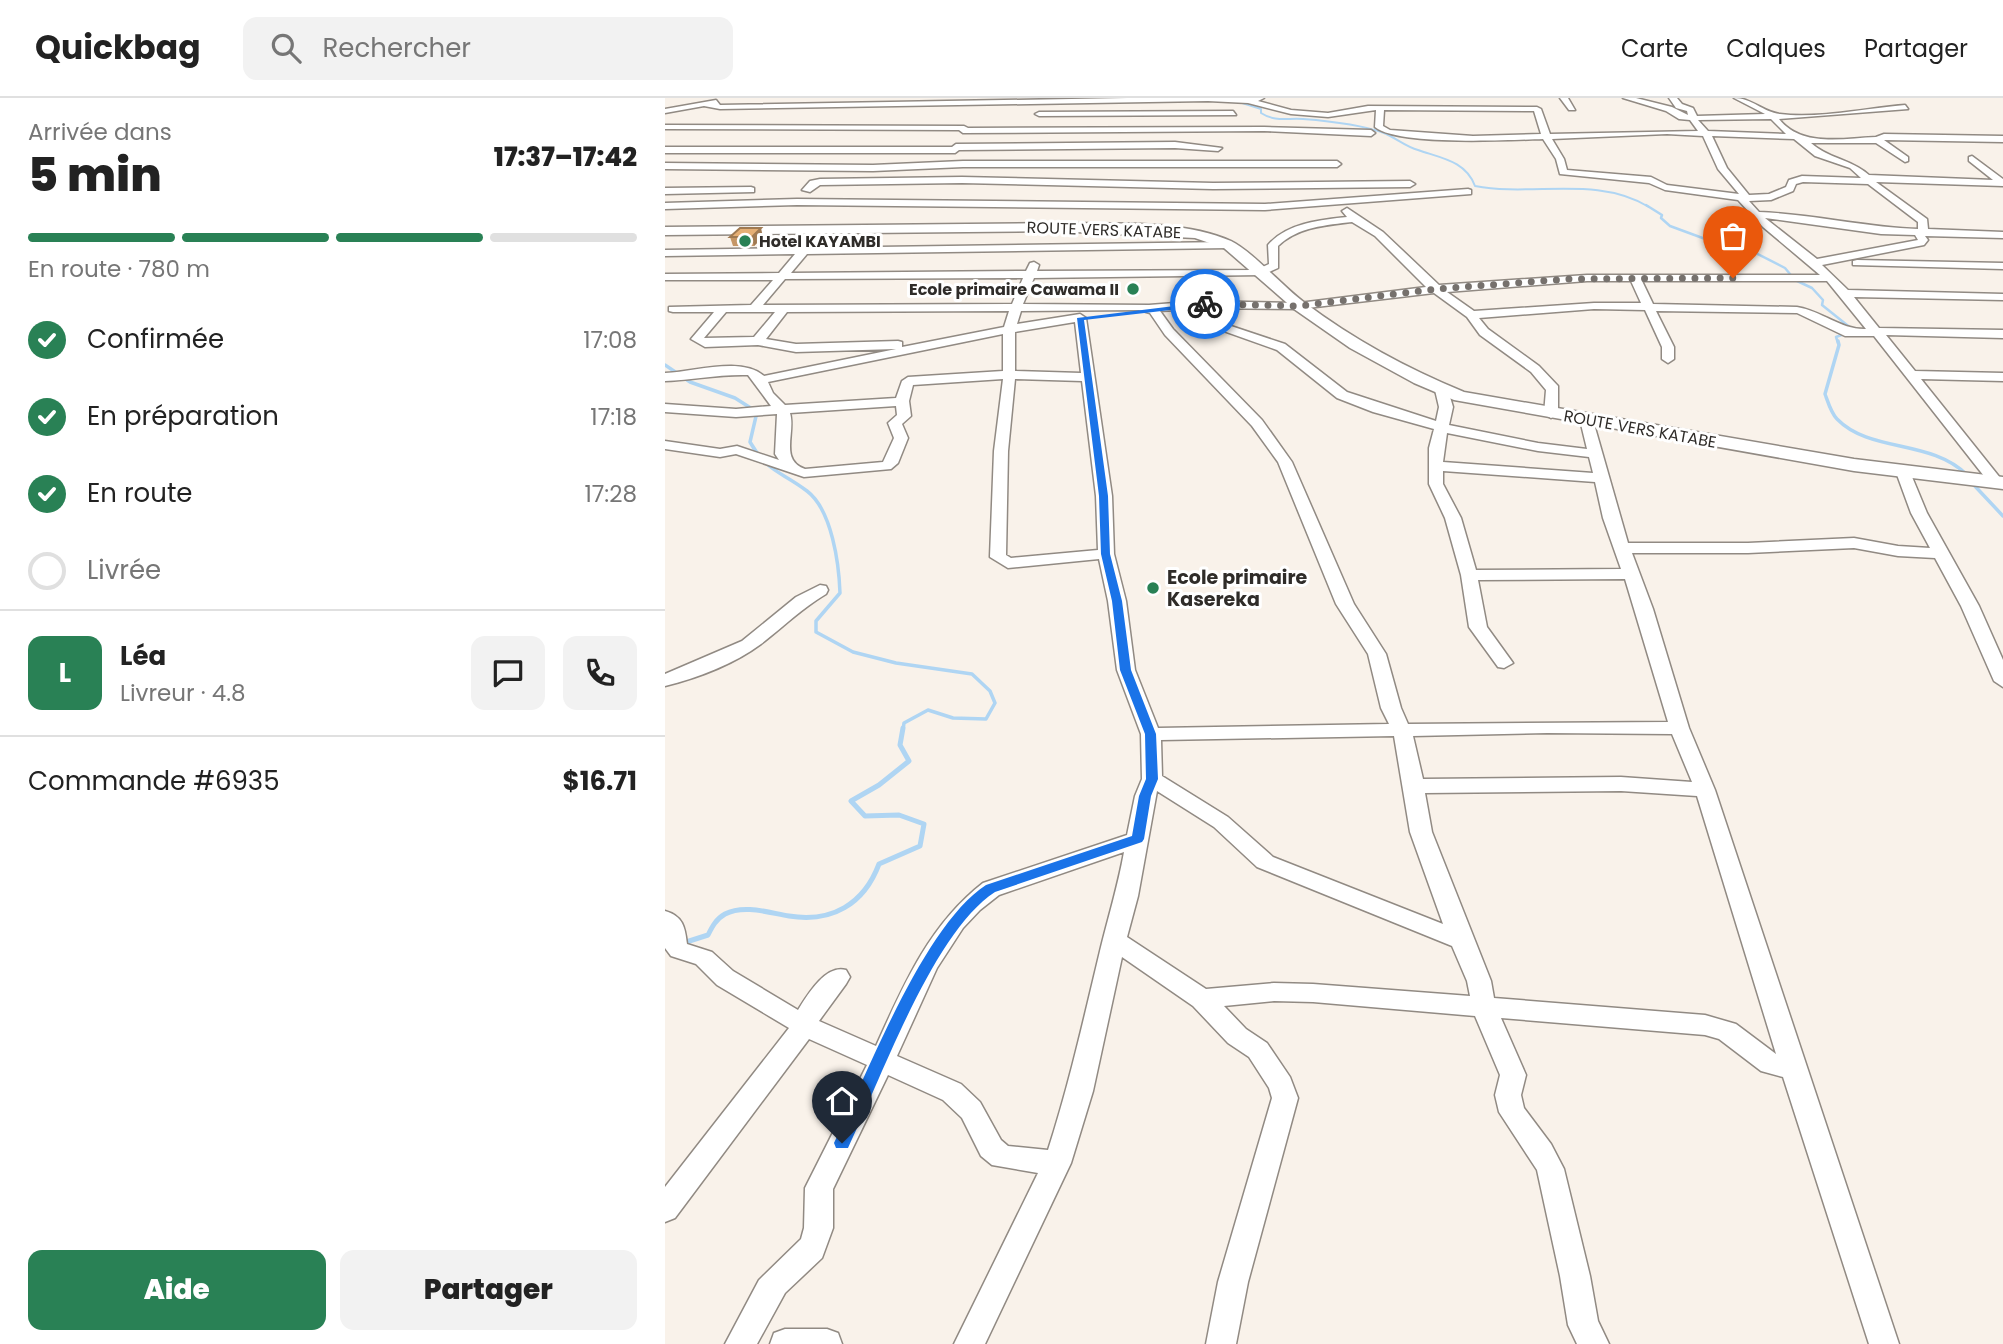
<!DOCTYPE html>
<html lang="fr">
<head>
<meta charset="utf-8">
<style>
  body { margin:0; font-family:Poppins,sans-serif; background:#f2f2f2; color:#222; height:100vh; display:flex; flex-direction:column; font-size:26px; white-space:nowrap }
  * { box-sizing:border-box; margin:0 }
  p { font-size:23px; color:#767676 }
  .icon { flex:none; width:38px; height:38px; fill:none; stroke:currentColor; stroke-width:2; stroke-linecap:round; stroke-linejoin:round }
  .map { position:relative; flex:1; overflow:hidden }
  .drawer { display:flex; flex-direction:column; background:#fff; width:665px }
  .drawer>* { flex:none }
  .pin { position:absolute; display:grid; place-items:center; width:60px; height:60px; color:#fff; margin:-72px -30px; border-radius:50% 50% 50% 0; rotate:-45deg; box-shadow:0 0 7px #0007 }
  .pin .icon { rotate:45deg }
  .courier { position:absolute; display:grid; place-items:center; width:70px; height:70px; margin:-35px; border:5px solid #1a73e8; border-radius:50%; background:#fff; color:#222; box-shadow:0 2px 9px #0007 }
  .overview em { font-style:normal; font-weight:800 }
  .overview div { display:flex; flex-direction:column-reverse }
  .overview { display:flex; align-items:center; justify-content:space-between; height:119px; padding:0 28px }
  h1 { font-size:46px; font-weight:800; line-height:52px }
  .bar { display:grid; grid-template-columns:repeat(4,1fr); gap:10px 7px; align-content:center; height:84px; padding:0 28px }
  .bar i { height:9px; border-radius:5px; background:#e0e0e0 }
  .bar .active { background:#298155 }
  .bar p { grid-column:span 4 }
  .line { display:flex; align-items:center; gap:18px; padding:0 28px; border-top:2px solid #e0e0e0 }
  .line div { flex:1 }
  .round { display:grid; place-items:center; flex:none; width:74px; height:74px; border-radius:14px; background:#f2f2f2 }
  ol { padding:0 28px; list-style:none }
  li { display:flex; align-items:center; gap:21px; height:77px }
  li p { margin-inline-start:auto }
  li .icon { padding:7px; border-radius:50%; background:#298155; color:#fff; stroke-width:4 }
  li:last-child { color:#767676 }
  li i { width:38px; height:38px; border:4px solid #e0e0e0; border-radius:50% }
  .primary-button { display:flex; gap:14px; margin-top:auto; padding:14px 28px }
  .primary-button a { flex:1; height:80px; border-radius:14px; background:#298155; color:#fff; font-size:28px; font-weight:800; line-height:80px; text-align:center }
  .primary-button a+a { background:#f2f2f2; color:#222 }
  header { display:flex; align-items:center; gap:42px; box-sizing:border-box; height:98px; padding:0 35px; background:#fff; border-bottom:2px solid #e0e0e0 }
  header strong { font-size:33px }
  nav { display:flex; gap:38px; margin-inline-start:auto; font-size:24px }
  .search { width:490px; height:63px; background:#f2f2f2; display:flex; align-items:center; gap:18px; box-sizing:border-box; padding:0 24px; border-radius:14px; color:#767676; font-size:26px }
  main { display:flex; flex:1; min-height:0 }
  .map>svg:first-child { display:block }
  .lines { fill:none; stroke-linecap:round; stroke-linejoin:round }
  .stream-far3 { stroke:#afd5f3; stroke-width:2 }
  .stream-far2 { stroke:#afd5f3; stroke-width:2.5 }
  .stream-far1 { stroke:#afd5f3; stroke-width:3.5 }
  .stream { stroke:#afd5f3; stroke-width:5 }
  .minor-casing { stroke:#918a83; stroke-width:3 }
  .tertiary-casing { stroke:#918a83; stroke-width:3 }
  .minor { fill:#fff; fill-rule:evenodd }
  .tertiary { fill:#fff; fill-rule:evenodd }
  .wall { fill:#c59665 }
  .shaded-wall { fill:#a07a52 }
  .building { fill:#e5af75; stroke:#a07a52; stroke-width:2 }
  .route { fill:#1a73e8 }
  .done { stroke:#76716d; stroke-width:7; stroke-dasharray:0 12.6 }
  .poi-dot { fill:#298155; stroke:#fff; stroke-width:2.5 }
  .labels { text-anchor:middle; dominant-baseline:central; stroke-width:6; stroke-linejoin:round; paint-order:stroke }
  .far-street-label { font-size:16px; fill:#2f2c29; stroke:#fff }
  .far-poi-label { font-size:16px; font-weight:bold; fill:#2f2c29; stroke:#fff; text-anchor:start }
  .poi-label { font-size:19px; font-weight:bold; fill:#2f2c29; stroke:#fff; text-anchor:start }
</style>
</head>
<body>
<header>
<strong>Quickbag</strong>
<div class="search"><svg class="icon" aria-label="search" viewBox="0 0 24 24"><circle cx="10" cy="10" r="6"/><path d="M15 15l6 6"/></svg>Rechercher</div>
<nav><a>Carte</a><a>Calques</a><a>Partager</a></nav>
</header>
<main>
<section class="drawer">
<div class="overview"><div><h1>5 min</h1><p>Arrivée dans</p></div><em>17:37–17:42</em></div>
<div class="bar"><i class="active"></i><i class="active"></i><i class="active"></i><i></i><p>En route · 780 m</p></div>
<ol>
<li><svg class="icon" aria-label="check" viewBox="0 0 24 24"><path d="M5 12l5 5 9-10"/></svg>Confirmée<p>17:08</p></li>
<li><svg class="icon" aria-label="check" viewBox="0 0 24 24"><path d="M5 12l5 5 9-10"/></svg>En préparation<p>17:18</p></li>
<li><svg class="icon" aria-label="check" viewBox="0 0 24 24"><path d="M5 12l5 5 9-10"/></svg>En route<p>17:28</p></li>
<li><i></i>Livrée</li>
</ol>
<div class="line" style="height:126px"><b class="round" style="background:#298155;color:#fff">L</b><div><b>Léa</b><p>Livreur · 4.8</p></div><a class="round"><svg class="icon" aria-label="chat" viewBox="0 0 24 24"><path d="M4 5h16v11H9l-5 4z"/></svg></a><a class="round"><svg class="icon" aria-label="phone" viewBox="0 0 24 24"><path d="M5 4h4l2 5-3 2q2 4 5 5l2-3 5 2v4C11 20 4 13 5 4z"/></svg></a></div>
<div class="line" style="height:91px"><div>Commande #6935</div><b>$16.71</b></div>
<div class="primary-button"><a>Aide</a><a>Partager</a></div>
</section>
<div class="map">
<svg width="1338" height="1246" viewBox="0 0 1338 1246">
  <rect width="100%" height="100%" fill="#f9f2ea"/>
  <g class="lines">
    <!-- stream-far3 -->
    <path class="stream-far3" d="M587,0L571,3L596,11V15C610,24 621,20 638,21C664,23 694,26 719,35C731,40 741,49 753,52C776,60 801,63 810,88C868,99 932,77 984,109"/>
    <!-- stream-far2 -->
    <g class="stream-far2">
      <polyline points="981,107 997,117 996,120 1005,128 1043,142 1077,148 1120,170 1130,182 1147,190 1158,202 1157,207 1187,231"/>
      <polyline points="1173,245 1171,239 1182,235"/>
    </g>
    <!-- stream-far1 -->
    <g class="stream-far1">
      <path d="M1173,243L1174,247L1160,296C1163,304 1166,315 1172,321C1205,355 1266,341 1302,377"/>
      <path d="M0,267L25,284L70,300L92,314L85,344C103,375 116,373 142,393C167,412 174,466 175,495L151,523V534L188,554L231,565L307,576L325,593L330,605L321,621L288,620L263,612L239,625L238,632"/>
      <polyline points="1307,385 1338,418"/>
    </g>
    <!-- stream -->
    <path class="stream" d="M18,845L43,837C47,829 51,821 60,816C79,806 105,815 124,818C167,825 199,806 214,766L255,748L259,726L234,717L200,718L186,703L214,687L244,663L235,647L238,630"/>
    <defs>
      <g id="minor">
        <path d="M462,0H599L593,3L626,12L663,15L703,8L872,9L876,11L885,36L1033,33L1025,22L1014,21L1001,13L958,0H971L1007,9L1023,17L1022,13L1011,10L1004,0H1012L1017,6L1028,10L1032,18L1100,16L1069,0C1087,0 1098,14 1115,16C1153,21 1202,10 1240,7L1243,11L1114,21C1137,50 1179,40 1211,39L1219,36L1338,38V44L1219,42L1243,59V63L1240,64L1211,45H1146C1164,61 1186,61 1204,77L1328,82L1304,63V59L1307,58L1338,81V88L1211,84L1262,121L1263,131L1338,134V140L1260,138L1263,142L1259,147L1157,167L1183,192L1338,196V202L1189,199L1214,230L1338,232V240L1221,237L1250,273L1338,275V283L1256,281L1336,381L1338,385L1331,388L1326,387L1209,238H1180L1132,215L991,213L1009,249V261L1003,265L997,261V249L980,212L929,211L814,220L823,231L874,268L893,288V316L886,320L879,316L881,292L866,274L815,237L802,219L769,195L634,211L524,210L533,217L620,246L682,294L771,323L774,309L770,292L772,289H782L788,309L784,327L873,345L922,351L915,322L917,319H927L963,445H1083L1189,440L1233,448L1265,450L1246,415L1231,374L1238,370L1245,374L1262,415L1314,508L1338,562V589L1329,583L1296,508L1270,460L1233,458L1189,450L1083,455H967L988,511L1024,630L1050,692L1234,1246H1204L1118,979L1096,973L1054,941L1040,937L836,920L861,977L856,997L859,1010L886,1046L899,1071L925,1178L933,1223L944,1246H912L903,1227L895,1178L872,1072L834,1014L830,997L835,977L810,918L648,904L609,903L559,908L581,931L602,945L625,979L633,1000L583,1184L571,1246H541L553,1184L607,1000L604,990L584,959L563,945L528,908L457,859L428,993L406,1065L320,1246H289L373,1075L327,1067L316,1058L297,1020L278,1002L223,977L168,1091V1130L157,1160L120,1195L92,1246H60L94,1182L136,1141L139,1130L140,1090L202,967L144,941L10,1120L0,1124V1089L124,930L52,887L31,866L6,858L0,850V813C18,818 20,829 22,846L47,854L68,873L133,912C143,896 161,866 181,872L185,879L181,886L154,923L211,948C238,888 264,827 318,785L462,737L470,698L477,681L476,636L452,572L443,503L434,461L343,470L325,459L329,353L338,281L248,287L244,303L246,318L237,326L243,340L233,365L226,371L139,379L71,356L55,359L0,351V343L55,351L72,348L114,362L110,356L112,316L71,319L0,314V306L71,311L106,308L83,277C54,276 28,282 0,283V275C28,274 77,258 99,278L231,251L131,254L93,247L40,249L26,241L49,214H8L4,213V209L86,207L108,182H0V176L114,175L130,156L0,158V152L133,150L148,129L152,128L157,131L143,150L564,144L569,147L564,150L142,156L126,175L361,173L365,165L369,164L374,167L372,173L591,172L604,166L603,147C622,125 655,122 682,119L677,113L682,110L718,134L774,187L922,177H1155L1098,129L1073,102L1000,92L984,85L895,76L891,61L878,41C845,42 733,48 710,29L711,12L663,19L626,16L583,5L543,3L55,11L39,8L0,15V11L51,2L55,7ZM719,12L869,13L876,36L808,38L725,32L718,28ZM1106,21L1121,36L1043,33L1033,22ZM1002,36L1038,38L1053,71L1074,96L1002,87L986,79L902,72L899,61L887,41ZM1047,38L1129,41L1150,58L1185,70L1196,80L1137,78L1124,82L1121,89L1104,96L1084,97L1062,70ZM1138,84L1203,86L1253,124V131C1199,129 1147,116 1094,114L1084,103L1106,102L1128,93L1131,86ZM1100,120L1216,136L1250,137L1253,142L1152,161ZM687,124L710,138L761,189L634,205L535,203L484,207L358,206L369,180L597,177L613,170V148C632,129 662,127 687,124ZM358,180L347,206L98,207L120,181ZM922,183H966L976,205H929L809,213L782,194ZM977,183H1162L1201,231C1176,232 1157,213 1132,209L988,206ZM474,212L485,215L500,237L587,328L613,364L671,506L703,556L716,610L724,626L493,630L470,572L461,503L449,456L447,398L421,220L415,216L352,226L356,213ZM511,212L525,221L612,252L672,300L708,314L769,331L764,350V386L780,420L796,477L804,529L833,569L839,570L848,565L822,529L813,482L960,481L1003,624L743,626L736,610L721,556L689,506L627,364L597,322L508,231L495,213ZM344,213L339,229L237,249V244L233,243L131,246L101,241L122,214ZM61,214H110L89,239L39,240ZM410,224L416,275L350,273V234ZM338,236V273L243,279L237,283L231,300L120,307L108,295L103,284ZM350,281L417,283L431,398L433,452L346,460L341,457L343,353ZM231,308L232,317L223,325L229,340L218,364L140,371C114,362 131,334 125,315ZM782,335L873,353L924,359L928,375L778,364ZM778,373L930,384L938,420L956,471L811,472L796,420L778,386ZM882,635L1007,636L1027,684L956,679L758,681L748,638ZM729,638L745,734L778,826L608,759L563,719L497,678L496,642ZM492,693L549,729L592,769L787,848L802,883L805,898L648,886L609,885L541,891L462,839L473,798ZM956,693L1032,698L1111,956L1071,926L1040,917L829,900L826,883L767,734L760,695ZM459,754C453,788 443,820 435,853C419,920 404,987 383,1052L343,1048L336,1042L315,1004L296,986L232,958L272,870L298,830L315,812L334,797Z"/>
        <polygon points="895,0 903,0 910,12 904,12"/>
        <polygon points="568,13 571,17 374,18 370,16 374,14"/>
        <polygon points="0,27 299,28 303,30 599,29 706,32 710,35 706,38 599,33 298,35 294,32 0,31"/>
        <polygon points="510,44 557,50 553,53 510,50 294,52 290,55 0,55 0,49 287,49 291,46"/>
        <polygon points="298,63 672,63 676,66 672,69 298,69 208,73 0,71 0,65 208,67"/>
        <polygon points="297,79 548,85 745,83 750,86 745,89 548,91 297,85 155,87 145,94 137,92 145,83 155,81"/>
        <polygon points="86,89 89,90 89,94 0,96 0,90"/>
        <polygon points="803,91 806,92 806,96 600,112 132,107 0,111 0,105 132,101 600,106"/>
        <polygon points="1192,162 1338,165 1338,171 1188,167 1188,163"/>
        <path d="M155,487L161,488L163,492L161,496C137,510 118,529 96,546C69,566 32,580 0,588V576L77,543L131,499Z"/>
        <polygon points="120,1231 162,1231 173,1235 177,1246 105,1246 109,1235"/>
      </g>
      <path id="tertiary" d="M391,125C445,126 516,121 566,143C587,153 619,190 640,205C689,242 743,271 799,294L1189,361L1338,379V391L1189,373L789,302L749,285L685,250L629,211L559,150L530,140L391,133L0,137V129Z"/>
    </defs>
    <!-- minor casing -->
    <use href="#minor" class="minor-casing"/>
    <!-- tertiary casing -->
    <use href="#tertiary" class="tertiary-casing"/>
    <!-- minor -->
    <use href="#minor" class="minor"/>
    <!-- tertiary -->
    <use href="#tertiary" class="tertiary"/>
  </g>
  <!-- wall -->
  <polygon class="wall" points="65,139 98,139 89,148 68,148"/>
  <!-- shaded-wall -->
  <polygon class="shaded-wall" points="96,130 98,139 89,148 87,139"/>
  <!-- building -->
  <polygon class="building" points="75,130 96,130 87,139 65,139"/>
  <!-- route -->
  <path class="route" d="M542,204L540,208L419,222L443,398L445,456L457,503L466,572L491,636L493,681L486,698L479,741L477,744L330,794C268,834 216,981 183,1050H171L169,1045C202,976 259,827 321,787L467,738L474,698L481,681L480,636L455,572L447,503L436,456L434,398L412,220Z"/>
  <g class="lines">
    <!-- done -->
    <polyline class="done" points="540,206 634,208 771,191 903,181 1068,180"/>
  </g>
  <!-- markers -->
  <g class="poi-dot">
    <circle cx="80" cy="143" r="7"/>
    <circle cx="468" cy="191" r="7"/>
    <circle cx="488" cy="490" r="7"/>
  </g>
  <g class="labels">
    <!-- far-street labels -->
    <g class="far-street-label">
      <text transform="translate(439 132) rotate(2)">ROUTE VERS KATABE</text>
      <text transform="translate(975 331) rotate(10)">ROUTE VERS KATABE</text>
    </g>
    <!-- far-poi labels -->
    <g class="far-poi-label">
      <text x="94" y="143">Hotel KAYAMBI</text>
      <text x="454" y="191" text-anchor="end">Ecole primaire Cawama II</text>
    </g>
    <!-- poi labels -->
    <g class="poi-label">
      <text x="502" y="479">Ecole primaire<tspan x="502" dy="22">Kasereka</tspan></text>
    </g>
  </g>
</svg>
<div class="pin" style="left:1068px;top:180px;background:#ea580c"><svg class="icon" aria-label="bag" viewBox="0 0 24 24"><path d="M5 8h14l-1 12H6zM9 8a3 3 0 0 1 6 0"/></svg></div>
<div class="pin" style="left:177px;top:1045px;background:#1f2937"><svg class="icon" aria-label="home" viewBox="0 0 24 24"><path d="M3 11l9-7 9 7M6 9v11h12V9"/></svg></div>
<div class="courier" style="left:540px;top:206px"><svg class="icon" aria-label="bike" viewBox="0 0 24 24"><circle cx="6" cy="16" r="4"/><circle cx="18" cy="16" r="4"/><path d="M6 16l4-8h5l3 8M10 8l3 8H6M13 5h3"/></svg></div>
</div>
</main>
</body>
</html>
